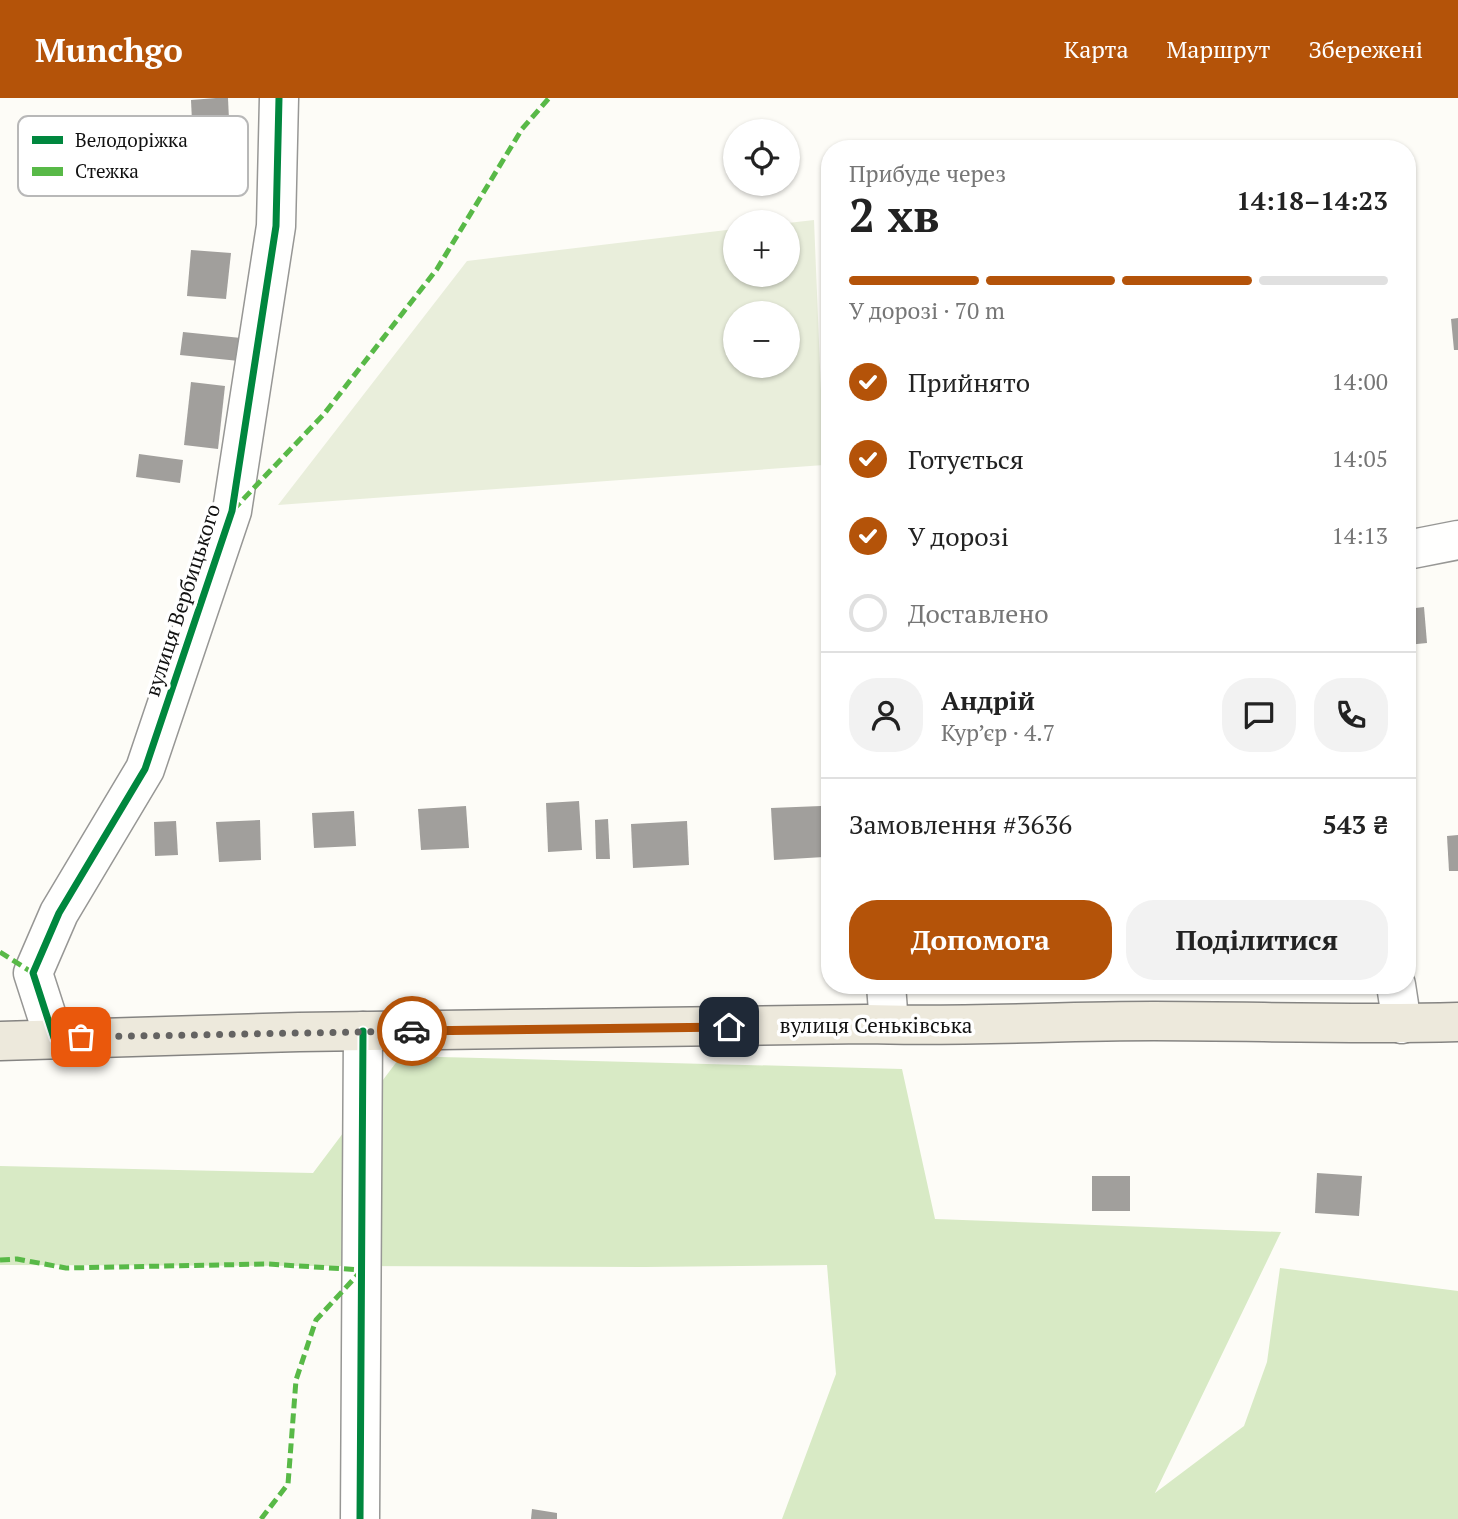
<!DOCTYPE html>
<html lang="uk">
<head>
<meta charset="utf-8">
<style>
  body { margin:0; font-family:"PT Serif",serif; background:#f2f2f2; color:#222; height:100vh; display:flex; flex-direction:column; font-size:26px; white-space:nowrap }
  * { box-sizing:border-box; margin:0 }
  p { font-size:23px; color:#767676 }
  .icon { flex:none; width:38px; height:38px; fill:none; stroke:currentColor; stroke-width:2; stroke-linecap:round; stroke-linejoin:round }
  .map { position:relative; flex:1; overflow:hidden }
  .panel { position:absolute; left:821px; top:42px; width:595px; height:854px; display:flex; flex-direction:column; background:#fff; border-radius:28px; box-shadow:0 2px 5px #0004 }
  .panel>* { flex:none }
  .buttons { position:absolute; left:723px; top:21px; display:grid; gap:14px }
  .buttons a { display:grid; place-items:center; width:77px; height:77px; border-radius:50%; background:#fff; box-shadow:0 2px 5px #0004; font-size:35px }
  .pin { position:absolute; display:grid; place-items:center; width:60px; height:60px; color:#fff; margin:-30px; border-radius:14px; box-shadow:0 4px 10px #0006 }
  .courier { position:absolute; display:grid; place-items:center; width:70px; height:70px; margin:-35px; border:5px solid #b45309; border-radius:50%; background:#fff; color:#222; box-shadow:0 2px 9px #0007 }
  .head em { font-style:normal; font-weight:700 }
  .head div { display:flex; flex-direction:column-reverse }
  .head { display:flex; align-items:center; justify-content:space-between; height:119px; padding:0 28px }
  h1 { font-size:46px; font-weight:700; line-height:52px }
  .bar { display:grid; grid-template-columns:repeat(4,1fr); gap:10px 7px; align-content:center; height:84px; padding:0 28px }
  .bar i { height:9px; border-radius:5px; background:#e0e0e0 }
  .bar .current { background:#b45309 }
  .bar p { grid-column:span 4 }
  .line { display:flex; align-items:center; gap:18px; padding:0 28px; border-top:2px solid #e0e0e0 }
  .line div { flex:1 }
  .round { display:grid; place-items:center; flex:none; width:74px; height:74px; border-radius:28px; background:#f2f2f2 }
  ol { padding:0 28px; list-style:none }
  li { display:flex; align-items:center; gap:21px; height:77px }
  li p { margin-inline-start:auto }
  li .icon { padding:7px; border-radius:50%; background:#b45309; color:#fff; stroke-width:4 }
  li:last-child { color:#767676 }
  li i { width:38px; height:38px; border:4px solid #e0e0e0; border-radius:50% }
  .primary-button { display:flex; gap:14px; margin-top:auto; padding:14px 28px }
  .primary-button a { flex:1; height:80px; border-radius:28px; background:#b45309; color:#fff; font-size:28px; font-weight:700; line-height:80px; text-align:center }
  .primary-button a+a { background:#f2f2f2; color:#222 }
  header { display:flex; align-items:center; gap:42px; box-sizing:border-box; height:98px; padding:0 35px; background:#b45309; color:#fff }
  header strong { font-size:33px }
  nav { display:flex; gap:38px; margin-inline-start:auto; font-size:24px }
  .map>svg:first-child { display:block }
  .forest { fill:#d8eac5 }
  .cemetery { fill:#e9eedb; fill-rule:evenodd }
  .building { fill:#a19f9c }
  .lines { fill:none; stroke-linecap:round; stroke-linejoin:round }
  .minor-casing { stroke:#979795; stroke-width:41 }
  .major-casing { stroke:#858482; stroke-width:41 }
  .minor { stroke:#fffffe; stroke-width:38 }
  .major { stroke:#ede9dc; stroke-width:38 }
  .quiet { stroke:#58b947; stroke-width:5; stroke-dasharray:10 5; stroke-linecap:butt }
  .cycleway-casing { stroke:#fff; stroke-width:11 }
  .cycleway { stroke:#00873e; stroke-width:7 }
  .done { stroke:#646362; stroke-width:7; stroke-dasharray:0 12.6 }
  .route { stroke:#b45309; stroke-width:9 }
  .labels { text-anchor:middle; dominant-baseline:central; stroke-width:7; stroke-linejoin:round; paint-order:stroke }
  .street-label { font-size:21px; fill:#111; stroke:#fff }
  .key { fill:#fff; stroke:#b8b8b8; stroke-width:2 }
  .key-label { font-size:19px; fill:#111 }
</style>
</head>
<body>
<header>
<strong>Munchgo</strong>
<nav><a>Карта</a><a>Маршрут</a><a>Збережені</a></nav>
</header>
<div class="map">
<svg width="1458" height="1421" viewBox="0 0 1458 1421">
  <rect width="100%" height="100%" fill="#fdfcf7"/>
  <!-- forest -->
  <polygon class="forest" points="401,958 902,971 935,1121 1281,1134 1155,1395 1244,1328 1267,1264 1280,1170 1458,1193 1458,1421 782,1421 836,1276 827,1167 644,1169 0,1167 0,1068 313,1075"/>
  <!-- cemetery -->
  <path class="cemetery" d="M814,122L824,367L278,407L467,163L735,131V177H788V125ZM735,215H788V268H735Z"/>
  <!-- building -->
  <g class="building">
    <polygon points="216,0 228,0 230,43 193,45 191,2"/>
    <polygon points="191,152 231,155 226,201 187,198"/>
    <polygon points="1458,220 1458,252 1454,252 1451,221"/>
    <polygon points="183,234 241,240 239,263 180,257"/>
    <polygon points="191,284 225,288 218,351 184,347"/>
    <polygon points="139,356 183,362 180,385 136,379"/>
    <polygon points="1424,509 1427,545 1407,547 1407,511"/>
    <polygon points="579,703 582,752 548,754 546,705"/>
    <polygon points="466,708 469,750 421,752 418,711"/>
    <polygon points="821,708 824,759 774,762 771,710"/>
    <polygon points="354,713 356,748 314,750 312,715"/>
    <polygon points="608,721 610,761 596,761 595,722"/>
    <polygon points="260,722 261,762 219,764 216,724"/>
    <polygon points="176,723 178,757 155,758 154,724"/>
    <polygon points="687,723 689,767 633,770 631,726"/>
    <polygon points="1458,737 1458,773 1449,773 1447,738"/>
    <polygon points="1317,1075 1362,1078 1359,1118 1315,1115"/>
    <rect x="1092" y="1078" width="38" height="35"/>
    <polygon points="532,1411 557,1415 557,1421 531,1421"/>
  </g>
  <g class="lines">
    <defs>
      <g id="minor">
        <polyline points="1407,452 1458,442"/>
        <polyline points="886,887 889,926"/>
        <polyline points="1396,887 1402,926"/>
        <polyline points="54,940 33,875 59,815 145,671 232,413 276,128 279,0"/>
        <polyline points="360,1421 363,933"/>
      </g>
      <path id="major" d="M0,943L299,934L866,926C962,929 1058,923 1154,923C1255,923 1356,927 1458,924"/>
    </defs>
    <!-- minor casing -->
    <use href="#minor" class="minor-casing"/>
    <!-- major casing -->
    <use href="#major" class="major-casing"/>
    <!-- minor -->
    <use href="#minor" class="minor"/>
    <!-- major -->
    <use href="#major" class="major"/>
    <!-- quiet -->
    <g class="quiet">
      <polyline points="233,412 324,316 437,171 522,31 549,0"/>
      <polyline points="0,854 33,875"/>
      <polyline points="0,1162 17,1161 66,1170 268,1166 362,1172"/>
      <polyline points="261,1421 288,1386 296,1282 316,1222 362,1172"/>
    </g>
    <defs>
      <g id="cycleway">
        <polyline points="54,940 33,875 59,815 145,671 232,413 276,128 279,0"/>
        <polyline points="360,1421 363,933"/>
      </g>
    </defs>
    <!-- cycleway casing -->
    <use href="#cycleway" class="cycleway-casing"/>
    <!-- cycleway -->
    <use href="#cycleway" class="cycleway"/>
  </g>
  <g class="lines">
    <!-- done -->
    <polyline class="done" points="81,939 412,933"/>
    <!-- route -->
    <polyline class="route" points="412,933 729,929"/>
  </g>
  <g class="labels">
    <!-- street labels -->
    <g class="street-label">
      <text transform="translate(182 502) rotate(-72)">вулиця Вербицького</text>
      <text x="876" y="927">вулиця Сенькiвська</text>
    </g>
  </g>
  <!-- legend -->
  <rect x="18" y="18" width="230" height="80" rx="10" class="key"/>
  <rect x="32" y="38" width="31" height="8" fill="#00873e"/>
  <rect x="32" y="69" width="31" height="9" fill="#58b947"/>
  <g class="key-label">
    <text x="75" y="49">Велодоріжка</text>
    <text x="75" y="80">Стежка</text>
  </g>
</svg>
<div class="buttons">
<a><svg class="icon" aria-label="locate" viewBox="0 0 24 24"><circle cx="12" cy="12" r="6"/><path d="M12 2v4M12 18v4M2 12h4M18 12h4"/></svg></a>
<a>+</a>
<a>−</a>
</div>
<div class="pin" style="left:81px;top:939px;background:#ea580c"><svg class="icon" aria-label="bag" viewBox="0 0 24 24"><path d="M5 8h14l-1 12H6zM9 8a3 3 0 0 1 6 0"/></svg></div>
<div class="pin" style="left:729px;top:929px;background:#1f2937"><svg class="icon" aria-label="home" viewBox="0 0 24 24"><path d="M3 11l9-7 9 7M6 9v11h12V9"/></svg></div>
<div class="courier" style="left:412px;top:933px"><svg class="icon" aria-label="car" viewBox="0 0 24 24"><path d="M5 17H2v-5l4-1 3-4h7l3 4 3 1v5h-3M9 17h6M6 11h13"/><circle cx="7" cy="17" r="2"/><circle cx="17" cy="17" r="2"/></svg></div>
<section class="panel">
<div class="head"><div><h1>2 хв</h1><p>Прибуде через</p></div><em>14:18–14:23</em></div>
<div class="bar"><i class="current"></i><i class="current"></i><i class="current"></i><i></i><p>У дорозі · 70 m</p></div>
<ol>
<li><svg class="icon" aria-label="check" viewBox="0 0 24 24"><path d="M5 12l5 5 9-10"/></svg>Прийнято<p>14:00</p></li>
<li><svg class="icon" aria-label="check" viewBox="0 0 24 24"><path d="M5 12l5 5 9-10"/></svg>Готується<p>14:05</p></li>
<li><svg class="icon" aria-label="check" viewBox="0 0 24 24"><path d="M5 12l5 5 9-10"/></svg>У дорозі<p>14:13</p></li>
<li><i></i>Доставлено</li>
</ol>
<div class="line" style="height:126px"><a class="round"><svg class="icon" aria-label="person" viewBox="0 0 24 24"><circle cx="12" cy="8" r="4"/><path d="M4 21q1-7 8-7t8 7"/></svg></a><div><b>Андрій</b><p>Кур’єр · 4.7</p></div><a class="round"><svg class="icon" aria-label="chat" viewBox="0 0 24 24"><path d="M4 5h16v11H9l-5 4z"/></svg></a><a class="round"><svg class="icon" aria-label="phone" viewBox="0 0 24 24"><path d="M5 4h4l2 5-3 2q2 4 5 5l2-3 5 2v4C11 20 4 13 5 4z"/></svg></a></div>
<div class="line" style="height:91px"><div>Замовлення #3636</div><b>543 ₴</b></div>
<div class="primary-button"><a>Допомога</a><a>Поділитися</a></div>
</section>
</div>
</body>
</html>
